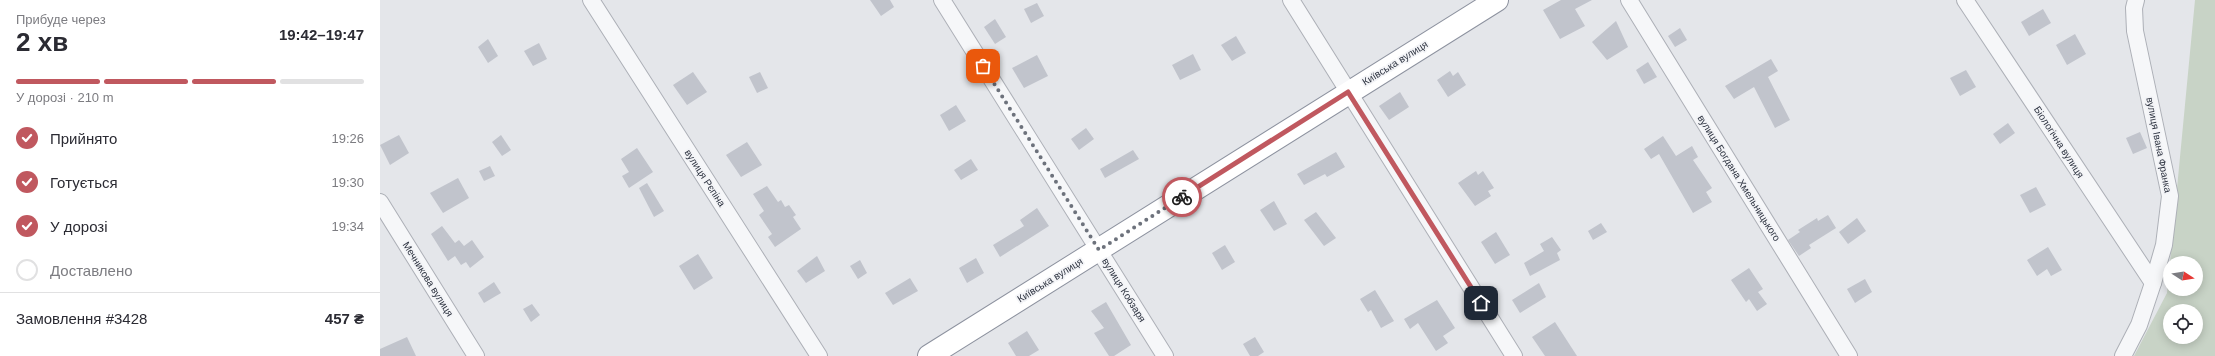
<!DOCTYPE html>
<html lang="uk">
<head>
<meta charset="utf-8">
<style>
  body { margin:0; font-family:Arial,sans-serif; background:#f2f2f3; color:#2b2b33; height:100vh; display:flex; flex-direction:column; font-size:15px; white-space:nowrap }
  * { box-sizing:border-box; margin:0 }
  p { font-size:13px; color:#7c7c81 }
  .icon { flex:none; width:22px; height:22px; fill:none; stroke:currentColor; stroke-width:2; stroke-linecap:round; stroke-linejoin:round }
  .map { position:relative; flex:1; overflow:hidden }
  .side { display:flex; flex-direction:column; background:#fff; width:380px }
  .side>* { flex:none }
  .needle { width:26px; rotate:102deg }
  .buttons { position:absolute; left:1783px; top:256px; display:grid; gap:8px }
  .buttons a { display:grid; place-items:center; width:40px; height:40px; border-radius:50%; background:#fff; box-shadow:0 2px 10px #0003; font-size:20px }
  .pin { position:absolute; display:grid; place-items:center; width:34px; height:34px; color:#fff; margin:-17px; border-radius:8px; box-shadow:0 2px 6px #0006 }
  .courier { position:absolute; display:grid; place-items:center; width:40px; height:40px; margin:-20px; border:3px solid #c0585f; border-radius:50%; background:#fff; color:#222; box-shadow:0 1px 5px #0007 }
  .headline em { font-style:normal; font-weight:800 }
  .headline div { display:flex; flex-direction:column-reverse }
  .headline { display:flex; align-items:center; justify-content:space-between; height:68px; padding:0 16px }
  h1 { font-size:26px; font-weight:800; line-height:30px }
  .bar { display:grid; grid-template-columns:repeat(4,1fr); gap:6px 4px; align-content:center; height:48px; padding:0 16px }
  .bar i { height:5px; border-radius:3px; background:#e1e1e2 }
  .bar .active { background:#c0585f }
  .bar p { grid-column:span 4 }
  .line { display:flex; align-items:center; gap:10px; padding:0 16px; border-top:1px solid #e1e1e2 }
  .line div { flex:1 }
  ol { padding:0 16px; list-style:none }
  li { display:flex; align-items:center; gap:12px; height:44px }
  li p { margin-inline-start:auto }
  li .icon { padding:4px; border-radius:50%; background:#c0585f; color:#fff; stroke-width:4 }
  li:last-child { color:#7c7c81 }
  li i { width:22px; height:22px; border:2px solid #e1e1e2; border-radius:50% }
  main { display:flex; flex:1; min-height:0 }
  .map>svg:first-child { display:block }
  .green { fill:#c8d3c6; fill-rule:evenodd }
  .building { fill:#c1c4cc }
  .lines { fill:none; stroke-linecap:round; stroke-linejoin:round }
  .minor-casing { stroke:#adb0b7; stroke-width:18 }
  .trunk-casing { stroke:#8d929f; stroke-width:24 }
  .minor { stroke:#f6f7f9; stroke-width:16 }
  .trunk { stroke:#fff; stroke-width:22 }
  .done { stroke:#6d727c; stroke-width:4; stroke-dasharray:0 7.2 }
  .route { stroke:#c0585f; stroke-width:5 }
  .labels { text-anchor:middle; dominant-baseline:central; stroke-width:3.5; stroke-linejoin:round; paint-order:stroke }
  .street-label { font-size:10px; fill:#2d3340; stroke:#f3f4f7 }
</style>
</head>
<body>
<main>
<section class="side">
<div class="headline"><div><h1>2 хв</h1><p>Прибуде через</p></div><em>19:42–19:47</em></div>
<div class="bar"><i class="active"></i><i class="active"></i><i class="active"></i><i></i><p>У дорозі · 210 m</p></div>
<ol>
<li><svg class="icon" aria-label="check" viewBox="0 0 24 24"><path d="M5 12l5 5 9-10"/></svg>Прийнято<p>19:26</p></li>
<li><svg class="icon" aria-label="check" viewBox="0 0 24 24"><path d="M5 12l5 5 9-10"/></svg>Готується<p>19:30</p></li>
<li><svg class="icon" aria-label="check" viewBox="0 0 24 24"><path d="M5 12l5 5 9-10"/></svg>У дорозі<p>19:34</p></li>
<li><i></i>Доставлено</li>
</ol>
<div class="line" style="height:52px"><div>Замовлення #3428</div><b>457 ₴</b></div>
</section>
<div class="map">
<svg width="1835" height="356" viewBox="0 0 1835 356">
  <rect width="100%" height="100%" fill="#e4e6ea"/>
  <!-- green -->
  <path class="green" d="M1815,0H1835V356H1754L1787,293ZM1790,263H1816V289H1790ZM1790,311H1816V337H1790Z"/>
  <!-- building -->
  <g class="building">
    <polygon points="490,0 510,0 514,7 501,16"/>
    <polygon points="1181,0 1212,0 1195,9 1205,26 1180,39 1163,10"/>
    <polygon points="657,3 664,16 651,23 644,9"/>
    <polygon points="1663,9 1671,23 1649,36 1641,22"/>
    <polygon points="615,19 626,37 615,44 604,27"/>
    <polygon points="1236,21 1248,47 1227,60 1212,42"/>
    <polygon points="1300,28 1307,40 1295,47 1288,36"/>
    <polygon points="1695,34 1706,54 1687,65 1676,45"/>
    <polygon points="856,36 866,53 852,61 841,45"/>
    <polygon points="108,39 118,56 108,63 98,47"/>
    <polygon points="159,43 167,59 153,66 144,51"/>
    <polygon points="813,54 821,70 800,80 792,65"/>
    <polygon points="657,55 668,76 644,88 632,68"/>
    <polygon points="1391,59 1398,71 1388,77 1410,120 1395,128 1374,87 1354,99 1345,86"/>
    <polygon points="1268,62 1277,77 1264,84 1256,70"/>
    <polygon points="1586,70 1596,87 1580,96 1570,78"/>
    <polygon points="1070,71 1073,76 1078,72 1086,85 1068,97 1057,80"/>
    <polygon points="313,72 327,92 307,105 293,85"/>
    <polygon points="380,72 388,88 377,93 369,77"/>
    <polygon points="1020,92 1029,107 1009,120 999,106"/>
    <polygon points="576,105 586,121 569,131 560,115"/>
    <polygon points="1628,123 1635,133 1620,144 1613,134"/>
    <polygon points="706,128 714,139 699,150 691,139"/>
    <polygon points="1760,132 1767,148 1753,154 1746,138"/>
    <polygon points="19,135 29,153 10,165 0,145"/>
    <polygon points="121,135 131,150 122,156 112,142"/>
    <polygon points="1283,136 1296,156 1312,146 1318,157 1313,160 1332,188 1326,192 1332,202 1313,213 1279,154 1271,159 1264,149"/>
    <polygon points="367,142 382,165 361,177 346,155"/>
    <polygon points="257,148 273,172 249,188 242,176 249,172 241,159"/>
    <polygon points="753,150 759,159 725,178 720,169"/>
    <polygon points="956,152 965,167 947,177 945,174 924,185 917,174"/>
    <polygon points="591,159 598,170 581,180 574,170"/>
    <polygon points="110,166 115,176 104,181 99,171"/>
    <polygon points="1096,171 1098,175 1103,171 1114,188 1108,191 1111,196 1095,206 1078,183"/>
    <polygon points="78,178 89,198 63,213 50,193"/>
    <polygon points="267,183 284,211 274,217 259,188"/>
    <polygon points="387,186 398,202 401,200 405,207 409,205 416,215 413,217 421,229 395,247 388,237 392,234 379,215 384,211 373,194"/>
    <polygon points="1656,187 1666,205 1650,213 1640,195"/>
    <polygon points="894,201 907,224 894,231 880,210"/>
    <polygon points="657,208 669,226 620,257 613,245 644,226 640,220"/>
    <polygon points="936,212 956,238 944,246 924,220"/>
    <polygon points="1448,215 1456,228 1429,245 1431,248 1419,256 1408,240 1420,232 1418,230 1437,218 1438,221"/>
    <polygon points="1477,218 1486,231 1468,244 1459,232"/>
    <polygon points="1221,223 1227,232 1213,240 1208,231"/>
    <polygon points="62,226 75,243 79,240 84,246 92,240 104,257 90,268 86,262 81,265 75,256 68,261 51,234"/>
    <polygon points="1116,232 1130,255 1115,264 1101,242"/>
    <polygon points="1172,237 1181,250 1177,253 1180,260 1150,276 1144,263 1164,251 1160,244"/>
    <polygon points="845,245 855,262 842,270 832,253"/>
    <polygon points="1668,247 1682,270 1671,276 1667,269 1657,276 1647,260"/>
    <polygon points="318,254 333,278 314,290 299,266"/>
    <polygon points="437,256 445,271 426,283 417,271"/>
    <polygon points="596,258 604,273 587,283 579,268"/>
    <polygon points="480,260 487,273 478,279 470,266"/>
    <polygon points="1369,268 1383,289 1378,292 1387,304 1377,311 1369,299 1366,302 1351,280"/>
    <polygon points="530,278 538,291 513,305 505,293"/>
    <polygon points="1485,279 1492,292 1475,303 1467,289"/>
    <polygon points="114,282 121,293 104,303 98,293"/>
    <polygon points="1159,283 1166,297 1140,313 1132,300"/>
    <polygon points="995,290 1014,321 1001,328 991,310 988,312 980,299"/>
    <polygon points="1057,300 1075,328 1063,336 1068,343 1056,351 1038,323 1030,329 1024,319"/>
    <polygon points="726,302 751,345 734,356 729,356 714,333 724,328 711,311"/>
    <polygon points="152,304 160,315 151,322 143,309"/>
    <polygon points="1175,322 1197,356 1165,356 1152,337"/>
    <polygon points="647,331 659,350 649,356 636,356 628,343"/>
    <polygon points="27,337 36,356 0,356 0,349"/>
    <polygon points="875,337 884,352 878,356 870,356 863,344"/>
  </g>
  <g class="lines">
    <defs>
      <g id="minor">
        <polyline points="211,0 439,356"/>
        <polyline points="562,0 785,356"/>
        <polyline points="911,0 1134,356"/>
        <polyline points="1249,0 1469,356"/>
        <polyline points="1585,0 1773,283"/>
        <polyline points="0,202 96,356"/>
        <polyline points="1743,356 1759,325 1773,283 1784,245 1790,196 1755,31 1754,8 1756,0"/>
      </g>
      <polyline id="trunk" points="549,356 1117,0"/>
    </defs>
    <!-- minor casing -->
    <use href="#minor" class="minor-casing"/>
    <!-- trunk casing -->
    <use href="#trunk" class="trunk-casing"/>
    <!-- minor -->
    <use href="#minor" class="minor"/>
    <!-- trunk -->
    <use href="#trunk" class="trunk"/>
  </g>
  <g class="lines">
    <!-- done -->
    <polyline class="done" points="603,66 719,250 802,197"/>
    <!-- route -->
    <polyline class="route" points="802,197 968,92 1101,303"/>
  </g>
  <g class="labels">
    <!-- street labels -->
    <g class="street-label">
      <text transform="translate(1015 63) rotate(-32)">Київська вулиця</text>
      <text transform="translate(1679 142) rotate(57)">Біологічна вулиця</text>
      <text transform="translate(1779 145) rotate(79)">вулиця Івана Франка</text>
      <text transform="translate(325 178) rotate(57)">вулиця Рєпіна</text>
      <text transform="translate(1359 178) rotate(58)">вулиця Богдана Хмельницького</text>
      <text transform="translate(48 279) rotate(58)">Мечникова вулиця</text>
      <text transform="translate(670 280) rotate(-32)">Київська вулиця</text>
      <text transform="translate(744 290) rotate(58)">вулиця Кобзаря</text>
    </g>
  </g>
</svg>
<div class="buttons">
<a><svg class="needle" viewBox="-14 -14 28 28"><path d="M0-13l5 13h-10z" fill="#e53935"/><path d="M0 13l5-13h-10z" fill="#7c7c81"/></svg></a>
<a><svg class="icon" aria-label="locate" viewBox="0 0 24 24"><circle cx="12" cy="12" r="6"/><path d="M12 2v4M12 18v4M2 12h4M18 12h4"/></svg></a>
</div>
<div class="pin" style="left:603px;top:66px;background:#ea580c"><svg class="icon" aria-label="bag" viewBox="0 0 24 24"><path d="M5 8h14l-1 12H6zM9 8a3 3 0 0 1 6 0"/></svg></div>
<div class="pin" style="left:1101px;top:303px;background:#1f2937"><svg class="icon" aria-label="home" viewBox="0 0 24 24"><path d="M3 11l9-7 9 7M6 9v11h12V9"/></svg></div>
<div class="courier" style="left:802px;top:197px"><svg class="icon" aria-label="bike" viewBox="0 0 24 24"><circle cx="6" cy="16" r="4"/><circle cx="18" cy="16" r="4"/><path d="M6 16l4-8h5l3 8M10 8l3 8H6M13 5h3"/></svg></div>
</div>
</main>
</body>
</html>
